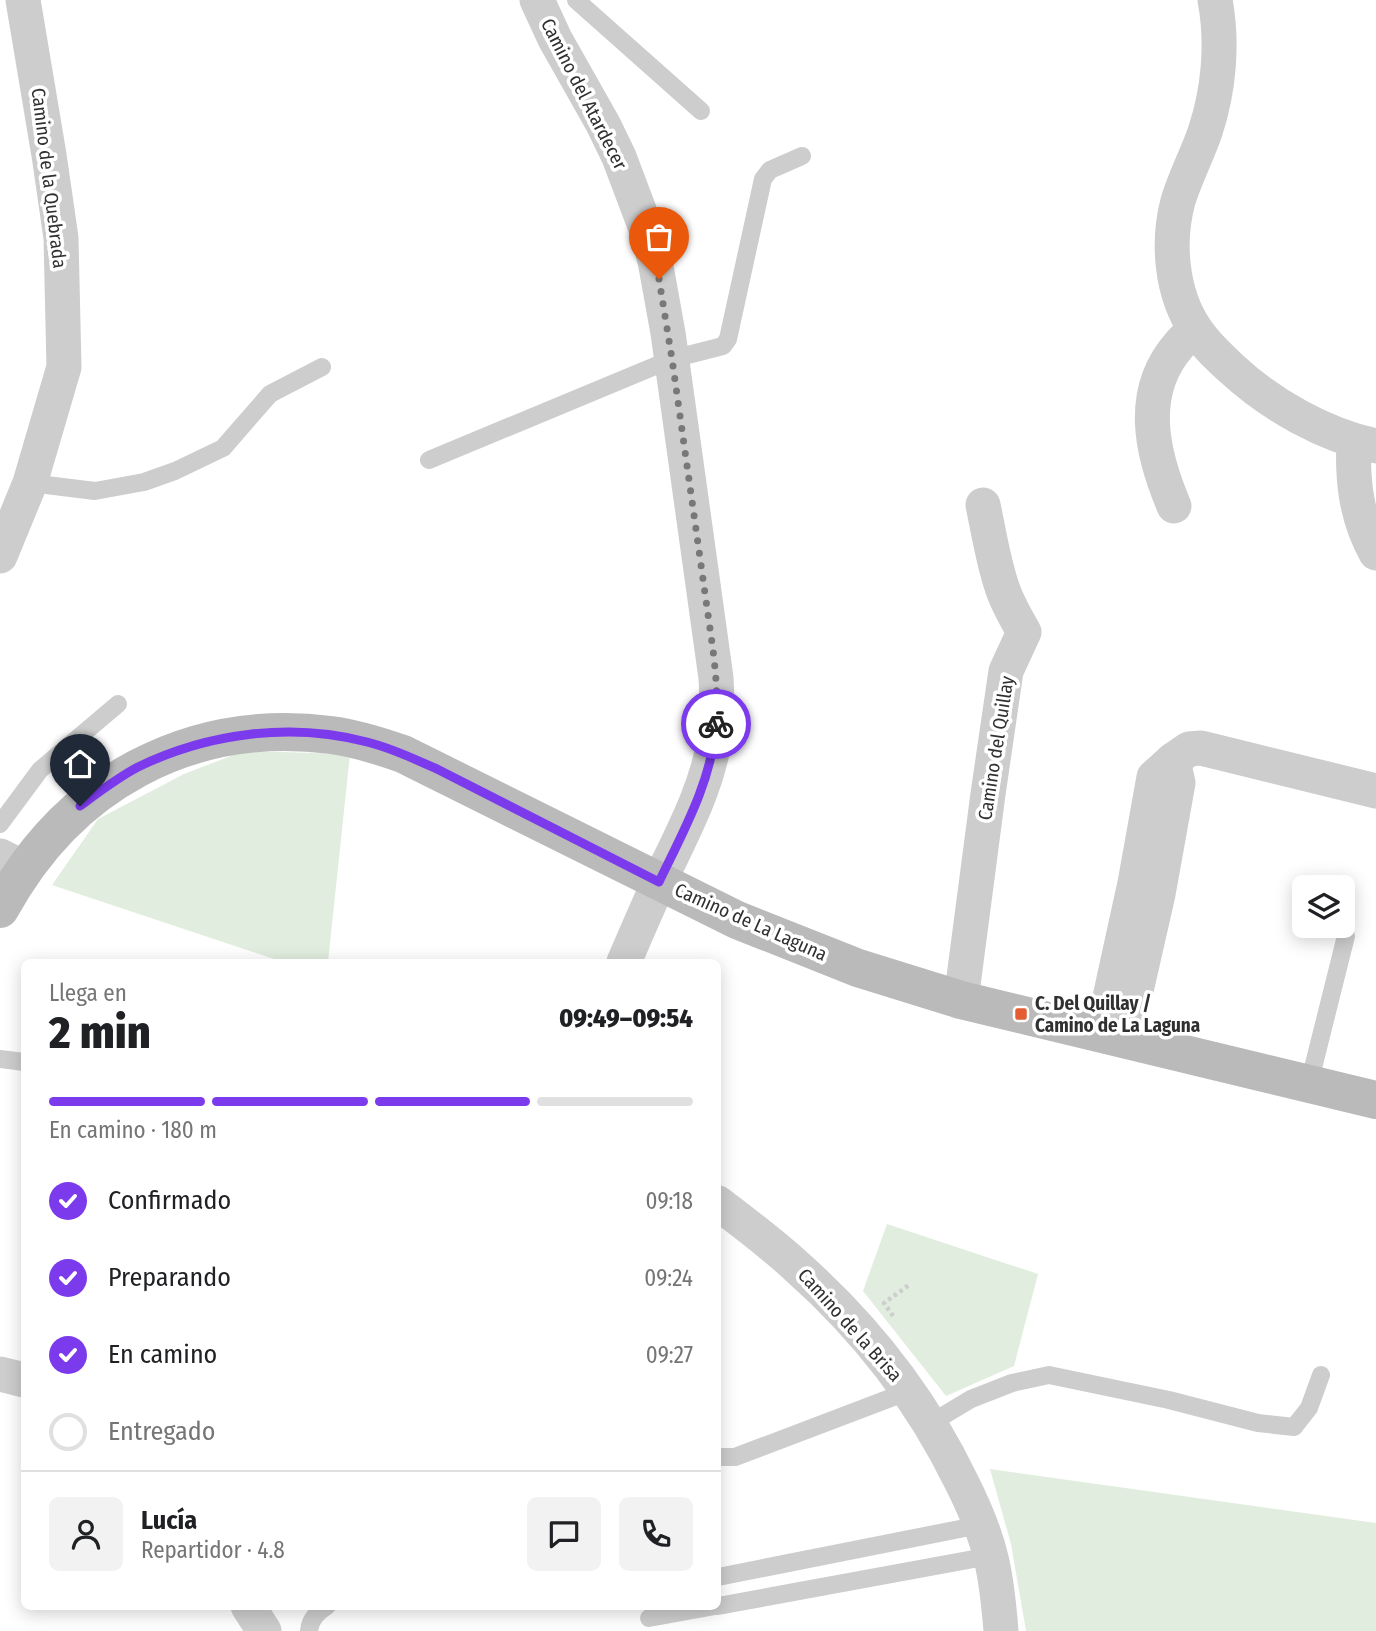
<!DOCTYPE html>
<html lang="es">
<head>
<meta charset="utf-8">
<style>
  body { margin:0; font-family:"Fira Sans Condensed",sans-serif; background:#f2f2f2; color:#202124; height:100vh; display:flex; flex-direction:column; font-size:26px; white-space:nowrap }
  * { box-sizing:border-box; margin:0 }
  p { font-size:23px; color:#757577 }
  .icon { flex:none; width:38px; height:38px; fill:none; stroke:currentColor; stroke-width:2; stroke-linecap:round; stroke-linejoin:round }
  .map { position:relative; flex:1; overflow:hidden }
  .details { position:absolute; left:21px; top:959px; width:700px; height:651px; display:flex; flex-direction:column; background:#fff; border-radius:10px; box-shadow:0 4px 18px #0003 }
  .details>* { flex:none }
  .fabs { position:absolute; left:1292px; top:875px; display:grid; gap:14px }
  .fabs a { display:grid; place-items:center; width:63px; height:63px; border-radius:10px; background:#fff; box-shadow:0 4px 18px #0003; font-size:35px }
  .pin { position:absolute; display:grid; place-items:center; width:60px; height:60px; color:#fff; margin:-72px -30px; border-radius:50% 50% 50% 0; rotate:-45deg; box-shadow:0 0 7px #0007 }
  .pin .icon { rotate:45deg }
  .courier { position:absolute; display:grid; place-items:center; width:70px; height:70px; margin:-35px; border:5px solid #7c3aed; border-radius:50%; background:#fff; color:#222; box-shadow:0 2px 9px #0007 }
  .head em { font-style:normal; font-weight:800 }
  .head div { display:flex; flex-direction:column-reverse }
  .head { display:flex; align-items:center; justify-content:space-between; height:119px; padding:0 28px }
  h1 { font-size:46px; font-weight:800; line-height:52px }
  .bar { display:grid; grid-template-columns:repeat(4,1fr); gap:10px 7px; align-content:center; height:84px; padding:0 28px }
  .bar i { height:9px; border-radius:5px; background:#e0e0e0 }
  .bar .active { background:#7c3aed }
  .bar p { grid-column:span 4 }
  .line { display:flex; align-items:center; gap:18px; padding:0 28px; border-top:2px solid #e0e0e0 }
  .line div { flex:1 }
  .round { display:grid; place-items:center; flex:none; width:74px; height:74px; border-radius:10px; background:#f2f2f2 }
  ol { padding:0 28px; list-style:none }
  li { display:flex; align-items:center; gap:21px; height:77px }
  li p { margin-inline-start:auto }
  li .icon { padding:7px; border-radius:50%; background:#7c3aed; color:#fff; stroke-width:4 }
  li:last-child { color:#757577 }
  li i { width:38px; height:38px; border:4px solid #e0e0e0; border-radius:50% }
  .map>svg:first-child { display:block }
  .green { fill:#e1edde }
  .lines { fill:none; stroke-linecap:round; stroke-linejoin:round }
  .path { stroke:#cdcdcd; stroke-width:4.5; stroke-dasharray:3.5 3.5; stroke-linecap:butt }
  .lane { stroke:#cdcdcd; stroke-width:18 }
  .street { stroke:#cdcdcd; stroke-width:35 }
  .secondary { stroke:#bababa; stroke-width:38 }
  .done { stroke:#787878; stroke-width:7; stroke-dasharray:0 12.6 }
  .route { stroke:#7c3aed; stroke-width:9 }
  .poi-dot { fill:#e55c33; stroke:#fff; stroke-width:2.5 }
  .labels { text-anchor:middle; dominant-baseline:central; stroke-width:7; stroke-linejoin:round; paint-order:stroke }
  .street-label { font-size:19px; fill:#303030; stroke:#fff }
  .poi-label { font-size:19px; font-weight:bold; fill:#303030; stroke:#fff; text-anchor:start }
</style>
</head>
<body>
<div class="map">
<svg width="1376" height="1631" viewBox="0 0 1376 1631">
  <rect width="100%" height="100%" fill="#fff"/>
  <!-- green -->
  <g class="green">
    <polygon points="244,751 350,754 328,962 283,962 52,885 98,819 184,774"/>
    <polygon points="887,1224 1038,1274 1014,1366 946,1396 863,1291"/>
    <polygon points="990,1469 1376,1523 1376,1631 1026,1631 1011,1544"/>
  </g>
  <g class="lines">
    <!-- path -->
    <polyline class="path" points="893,1316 884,1303 909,1285"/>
    <!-- lane -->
    <g class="lane">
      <polyline points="576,0 701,111"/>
      <polyline points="429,460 672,359 723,346 728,339 763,179 770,170 802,156"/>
      <polyline points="30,483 95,491 144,482 175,471 223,448 270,394 322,367"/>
      <polyline points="0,824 40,770 118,704"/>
      <polyline points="0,1059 24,1062"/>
      <polyline points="1309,1084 1346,936"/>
      <polyline points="931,1423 971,1399 1012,1383 1049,1375 1169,1400 1258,1423 1294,1427 1309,1408 1321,1375"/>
      <polyline points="718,1456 720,1457 735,1457 909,1391"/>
      <polyline points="718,1577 980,1525"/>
      <polyline points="718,1606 990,1556"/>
      <polyline points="649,1618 715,1606"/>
      <path d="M309,1631C310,1619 317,1612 327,1606"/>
    </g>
    <!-- street -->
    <g class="street">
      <path d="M537,0L555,39L603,124L619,157L645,226L655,261L668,333L716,678C717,698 718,718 715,737C707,788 683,832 661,878C648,906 636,934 624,962"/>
      <path d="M1215,0C1223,43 1219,90 1205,132C1197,155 1185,178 1178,201C1167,242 1171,294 1196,330C1205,344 1219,357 1232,369C1271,405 1324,435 1376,446"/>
      <path d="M1354,441C1352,480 1356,517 1376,553"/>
      <path d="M1174,506C1152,454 1137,393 1179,345C1184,339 1190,334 1195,330"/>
      <polyline points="0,556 30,483 64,367 61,238 49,155 23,0"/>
      <polyline points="0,856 24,868"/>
      <path d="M961,1000L988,794L1006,671L1024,632C1016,618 1007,603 1002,587C993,561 989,533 983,505"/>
      <polyline points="1102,1034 1135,883 1154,777 1173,760 1189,749 1201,748 1376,791"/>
      <polyline points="1125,1039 1158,894 1178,783 1173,760"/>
      <path d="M718,1203C744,1223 771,1243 796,1266C865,1327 922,1400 962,1483C974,1507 985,1532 991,1558C997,1582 999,1606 1001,1631"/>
      <polyline points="0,1374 24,1380"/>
      <polyline points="248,1606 264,1631"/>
    </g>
    <!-- secondary -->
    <path class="secondary" d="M0,909C68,784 188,717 331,735C356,738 380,746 403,754L737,920L858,968L961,1000L1376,1100"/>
  </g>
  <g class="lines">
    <!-- done -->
    <path class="done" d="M659,279L672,359L713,650C716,675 718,699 716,724"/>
    <!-- route -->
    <path class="route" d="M80,806C99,792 117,778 138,767C208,733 291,722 367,742C392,748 414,759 437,769L659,882C683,832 712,781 716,724"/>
  </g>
  <!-- markers -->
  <rect class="poi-dot" x="1014" y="1007" width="14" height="14" rx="3.5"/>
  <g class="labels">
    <!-- street labels -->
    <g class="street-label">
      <text transform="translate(584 94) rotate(63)">Camino del Atardecer</text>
      <text transform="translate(49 178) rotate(83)">Camino de la Quebrada</text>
      <text transform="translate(996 748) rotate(-81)">Camino del Quillay</text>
      <text transform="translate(751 922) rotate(24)">Camino de La Laguna</text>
      <text transform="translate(850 1325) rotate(48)">Camino de la Brisa</text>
    </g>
    <!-- poi labels -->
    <g class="poi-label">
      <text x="1035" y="1003">C. Del Quillay /<tspan x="1035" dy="22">Camino de La Laguna</tspan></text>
    </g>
  </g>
</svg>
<div class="fabs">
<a><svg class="icon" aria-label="layers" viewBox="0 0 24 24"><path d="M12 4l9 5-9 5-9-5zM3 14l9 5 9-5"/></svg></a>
</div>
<div class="pin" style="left:659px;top:279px;background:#ea580c"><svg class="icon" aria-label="bag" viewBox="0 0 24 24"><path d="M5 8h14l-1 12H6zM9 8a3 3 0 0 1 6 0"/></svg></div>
<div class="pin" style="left:80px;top:806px;background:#1f2937"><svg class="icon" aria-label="home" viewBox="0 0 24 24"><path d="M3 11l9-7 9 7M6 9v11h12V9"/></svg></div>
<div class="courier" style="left:716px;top:724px"><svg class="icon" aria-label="bike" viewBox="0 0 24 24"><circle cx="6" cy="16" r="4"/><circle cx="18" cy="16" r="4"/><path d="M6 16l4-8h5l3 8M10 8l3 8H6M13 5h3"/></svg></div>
<section class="details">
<div class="head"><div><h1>2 min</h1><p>Llega en</p></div><em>09:49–09:54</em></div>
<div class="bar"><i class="active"></i><i class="active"></i><i class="active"></i><i></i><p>En camino · 180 m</p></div>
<ol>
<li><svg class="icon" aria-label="check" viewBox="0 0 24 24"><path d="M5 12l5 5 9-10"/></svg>Confirmado<p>09:18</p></li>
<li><svg class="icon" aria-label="check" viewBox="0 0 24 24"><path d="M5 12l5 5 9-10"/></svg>Preparando<p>09:24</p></li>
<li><svg class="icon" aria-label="check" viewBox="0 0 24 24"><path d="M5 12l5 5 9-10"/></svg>En camino<p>09:27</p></li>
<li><i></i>Entregado</li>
</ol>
<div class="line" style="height:126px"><a class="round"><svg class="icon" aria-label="person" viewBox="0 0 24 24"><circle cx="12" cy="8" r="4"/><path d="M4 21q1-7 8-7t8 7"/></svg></a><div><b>Lucía</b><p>Repartidor · 4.8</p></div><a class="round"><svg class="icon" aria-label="chat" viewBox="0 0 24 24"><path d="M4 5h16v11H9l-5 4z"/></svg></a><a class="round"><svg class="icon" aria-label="phone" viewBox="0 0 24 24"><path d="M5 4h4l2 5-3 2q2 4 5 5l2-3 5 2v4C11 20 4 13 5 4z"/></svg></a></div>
</section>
</div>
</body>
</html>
